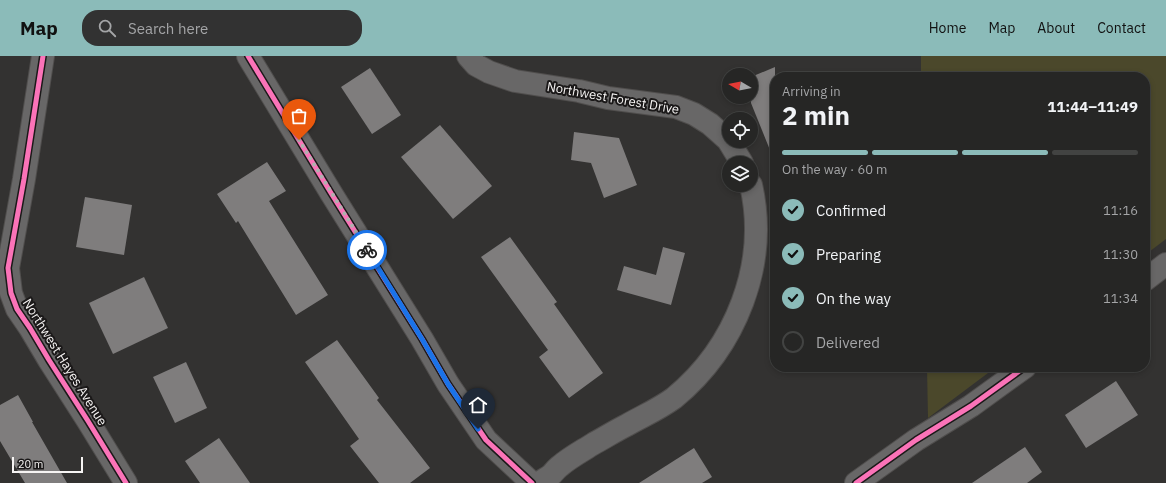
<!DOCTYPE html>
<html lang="en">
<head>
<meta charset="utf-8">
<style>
  body { margin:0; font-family:"IBM Plex Sans",sans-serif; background:#323232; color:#f1f3f6; height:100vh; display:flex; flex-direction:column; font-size:15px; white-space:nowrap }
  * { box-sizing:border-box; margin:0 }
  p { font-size:13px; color:#a4a5a7 }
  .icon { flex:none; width:22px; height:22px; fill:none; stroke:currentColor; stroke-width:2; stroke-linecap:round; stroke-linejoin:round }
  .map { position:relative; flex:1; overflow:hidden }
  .panel { position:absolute; left:770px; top:16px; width:380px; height:300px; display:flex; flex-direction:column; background:#262625; border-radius:16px; box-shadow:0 2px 6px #0003,0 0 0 1px #424342 }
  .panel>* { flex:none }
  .needle { width:26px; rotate:280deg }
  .buttons { position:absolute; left:722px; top:12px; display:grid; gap:8px }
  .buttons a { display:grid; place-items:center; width:36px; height:36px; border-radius:50%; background:#262625; box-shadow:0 2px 6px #0003,0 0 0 1px #424342; font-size:20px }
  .scale { position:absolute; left:12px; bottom:10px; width:71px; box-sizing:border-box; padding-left:4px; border:2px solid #f6f4f3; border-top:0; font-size:11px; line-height:14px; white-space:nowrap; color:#f6f4f3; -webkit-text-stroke:3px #1b1919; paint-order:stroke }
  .pin { position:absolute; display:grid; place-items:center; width:34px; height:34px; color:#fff; margin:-41px -17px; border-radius:50% 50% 50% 0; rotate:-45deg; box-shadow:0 0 4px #0007 }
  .pin .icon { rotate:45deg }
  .courier { position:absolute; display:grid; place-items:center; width:40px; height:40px; margin:-20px; border:3px solid #1a73e8; border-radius:50%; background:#fff; color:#222; box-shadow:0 1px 5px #0007 }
  .summary em { font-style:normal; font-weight:700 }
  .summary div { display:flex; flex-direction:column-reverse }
  .summary { display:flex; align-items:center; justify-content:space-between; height:68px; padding:0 12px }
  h1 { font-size:26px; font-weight:700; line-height:30px }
  .bar { display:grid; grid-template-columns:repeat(4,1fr); gap:6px 4px; align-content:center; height:48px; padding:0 12px }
  .bar i { height:5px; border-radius:3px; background:#424342 }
  .bar .on { background:#8bbbb9 }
  .bar p { grid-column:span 4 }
  ol { padding:0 12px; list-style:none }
  li { display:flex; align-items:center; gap:12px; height:44px }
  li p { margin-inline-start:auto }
  li .icon { padding:4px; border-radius:50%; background:#8bbbb9; color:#111; stroke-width:4 }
  li:last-child { color:#a4a5a7 }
  li i { width:22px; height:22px; border:2px solid #424342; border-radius:50% }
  header { display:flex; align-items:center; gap:24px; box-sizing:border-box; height:56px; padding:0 20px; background:#8bbbb9; color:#111 }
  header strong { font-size:19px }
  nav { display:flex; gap:22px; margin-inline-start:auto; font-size:14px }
  .search { width:280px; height:36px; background:#323232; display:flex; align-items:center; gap:10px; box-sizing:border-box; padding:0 14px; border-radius:16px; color:#a4a5a7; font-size:15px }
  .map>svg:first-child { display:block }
  .green { fill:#4b482b }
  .building { fill:#7f7d7d }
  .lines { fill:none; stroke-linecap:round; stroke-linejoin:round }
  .minor-casing { stroke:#504e4d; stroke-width:24 }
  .tertiary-casing { stroke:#504e4d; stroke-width:24 }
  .minor { stroke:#686767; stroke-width:22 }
  .tertiary { stroke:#686767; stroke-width:22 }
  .cycleway-casing { stroke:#1b1919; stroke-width:8 }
  .cycleway { stroke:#fb73b8; stroke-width:5 }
  .done { stroke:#b2b0af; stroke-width:4; stroke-dasharray:0 7.2 }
  .route { stroke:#1a73e8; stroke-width:5 }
  .labels { text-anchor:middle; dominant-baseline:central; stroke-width:4; stroke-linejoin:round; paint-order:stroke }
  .street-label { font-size:13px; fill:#f6f4f3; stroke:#1b1919 }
</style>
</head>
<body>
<header>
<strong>Map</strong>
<div class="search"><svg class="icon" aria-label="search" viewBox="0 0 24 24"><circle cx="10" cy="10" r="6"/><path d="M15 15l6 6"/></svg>Search here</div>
<nav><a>Home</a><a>Map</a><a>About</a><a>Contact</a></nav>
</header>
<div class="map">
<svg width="1166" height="427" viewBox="0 0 1166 427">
  <rect width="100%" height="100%" fill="#333231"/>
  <!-- green -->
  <g class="green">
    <polygon points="921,0 1166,0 1166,183 1145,199 1145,21 921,21"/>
    <polygon points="927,311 996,311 928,362"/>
  </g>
  <!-- building -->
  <g class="building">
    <polygon points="775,11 775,104 774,104 751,47 751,21"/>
    <polygon points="370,12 401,59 372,78 341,31"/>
    <polygon points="440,69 492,130 453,163 401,101"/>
    <polygon points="574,76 619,82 637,129 604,142 591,107 571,104"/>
    <polygon points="267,106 286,135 269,145 328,239 296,259 238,165 236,167 217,138"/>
    <polygon points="85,141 132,149 124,199 76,191"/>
    <polygon points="510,181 557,246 554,248 603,317 569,342 539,301 548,294 481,201"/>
    <polygon points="663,191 685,197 671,249 617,234 624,210 656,219"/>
    <polygon points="144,221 168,272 113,298 89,247"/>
    <polygon points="337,284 379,342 377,344 430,412 410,427 379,427 350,390 359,383 305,306"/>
    <polygon points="186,306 207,352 175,367 153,321"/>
    <polygon points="1116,325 1138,359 1086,392 1065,359"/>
    <polygon points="18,339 33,366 32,366 67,427 25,427 0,385 0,349"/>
    <polygon points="219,382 250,427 200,427 185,405"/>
    <polygon points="1025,391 1042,416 1027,427 972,427"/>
    <polygon points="694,392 712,421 702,427 639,427"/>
  </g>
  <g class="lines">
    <defs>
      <g id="minor">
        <polyline points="43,0 24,123 8,212 11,237 17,253 30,272 49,304 88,365 126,427"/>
        <polyline points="248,0 331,137 422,283 448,328 486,384 532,427"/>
        <polyline points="468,0 476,9 489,16 515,25 579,35 608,42 676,51 694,58 710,68 728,84 742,107"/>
        <path d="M539,427C543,424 547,422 551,419C554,416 557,412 560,410C569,402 582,395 593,388C604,382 615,375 627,369C643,360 659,353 674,342C736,291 769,208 751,129"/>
      </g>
      <g id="tertiary">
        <polyline points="1145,224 1166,208"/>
        <polyline points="856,427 916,384 971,350 1025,311"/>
      </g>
    </defs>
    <!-- minor casing -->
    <use href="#minor" class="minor-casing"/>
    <!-- tertiary casing -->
    <use href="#tertiary" class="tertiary-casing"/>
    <!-- minor -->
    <use href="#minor" class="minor"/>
    <!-- tertiary -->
    <use href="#tertiary" class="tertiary"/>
    <defs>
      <g id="cycleway">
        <polyline points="43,0 24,123 8,212 11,237 17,253 30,272 49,304 88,365 126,427"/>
        <polyline points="248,0 331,137 422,283 448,328 486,384 532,427"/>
        <polyline points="856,427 916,384 971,350 1025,311"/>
      </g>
    </defs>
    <!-- cycleway casing -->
    <use href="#cycleway" class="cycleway-casing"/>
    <!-- cycleway -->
    <use href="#cycleway" class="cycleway"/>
  </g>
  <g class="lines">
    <!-- done -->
    <polyline class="done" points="299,84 367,194"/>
    <!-- route -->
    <polyline class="route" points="367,194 422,283 448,328 478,373"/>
  </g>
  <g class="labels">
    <!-- street labels -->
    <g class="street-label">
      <text transform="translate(613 42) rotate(10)">Northwest Forest Drive</text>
      <text transform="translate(65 306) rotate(58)">Northwest Hayes Avenue</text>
    </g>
  </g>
</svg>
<div class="buttons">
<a><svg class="needle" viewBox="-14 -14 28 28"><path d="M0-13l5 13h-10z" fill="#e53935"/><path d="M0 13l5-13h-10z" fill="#a4a5a7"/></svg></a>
<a><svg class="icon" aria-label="locate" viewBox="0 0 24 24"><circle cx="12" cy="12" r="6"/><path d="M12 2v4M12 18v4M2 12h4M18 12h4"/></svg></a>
<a><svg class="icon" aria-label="layers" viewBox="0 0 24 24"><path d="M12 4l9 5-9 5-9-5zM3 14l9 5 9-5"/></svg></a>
</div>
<div class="scale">20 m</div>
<div class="pin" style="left:299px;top:84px;background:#ea580c"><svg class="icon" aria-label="bag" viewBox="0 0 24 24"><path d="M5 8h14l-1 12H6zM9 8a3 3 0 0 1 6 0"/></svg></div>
<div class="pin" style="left:478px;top:373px;background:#1f2937"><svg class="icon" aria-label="home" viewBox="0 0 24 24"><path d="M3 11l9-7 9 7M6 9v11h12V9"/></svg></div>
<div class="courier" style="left:367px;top:194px"><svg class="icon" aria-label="bike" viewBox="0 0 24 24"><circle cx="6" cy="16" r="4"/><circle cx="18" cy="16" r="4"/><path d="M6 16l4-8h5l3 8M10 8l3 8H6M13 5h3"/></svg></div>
<section class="panel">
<div class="summary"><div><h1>2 min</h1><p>Arriving in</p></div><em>11:44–11:49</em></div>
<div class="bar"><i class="on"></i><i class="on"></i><i class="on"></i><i></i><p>On the way · 60 m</p></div>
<ol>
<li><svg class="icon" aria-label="check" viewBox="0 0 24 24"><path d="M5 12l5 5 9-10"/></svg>Confirmed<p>11:16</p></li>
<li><svg class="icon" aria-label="check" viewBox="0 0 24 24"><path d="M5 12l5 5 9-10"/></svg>Preparing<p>11:30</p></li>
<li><svg class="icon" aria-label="check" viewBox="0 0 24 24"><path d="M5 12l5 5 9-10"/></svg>On the way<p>11:34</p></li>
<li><i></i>Delivered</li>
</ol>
</section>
</div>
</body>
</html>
